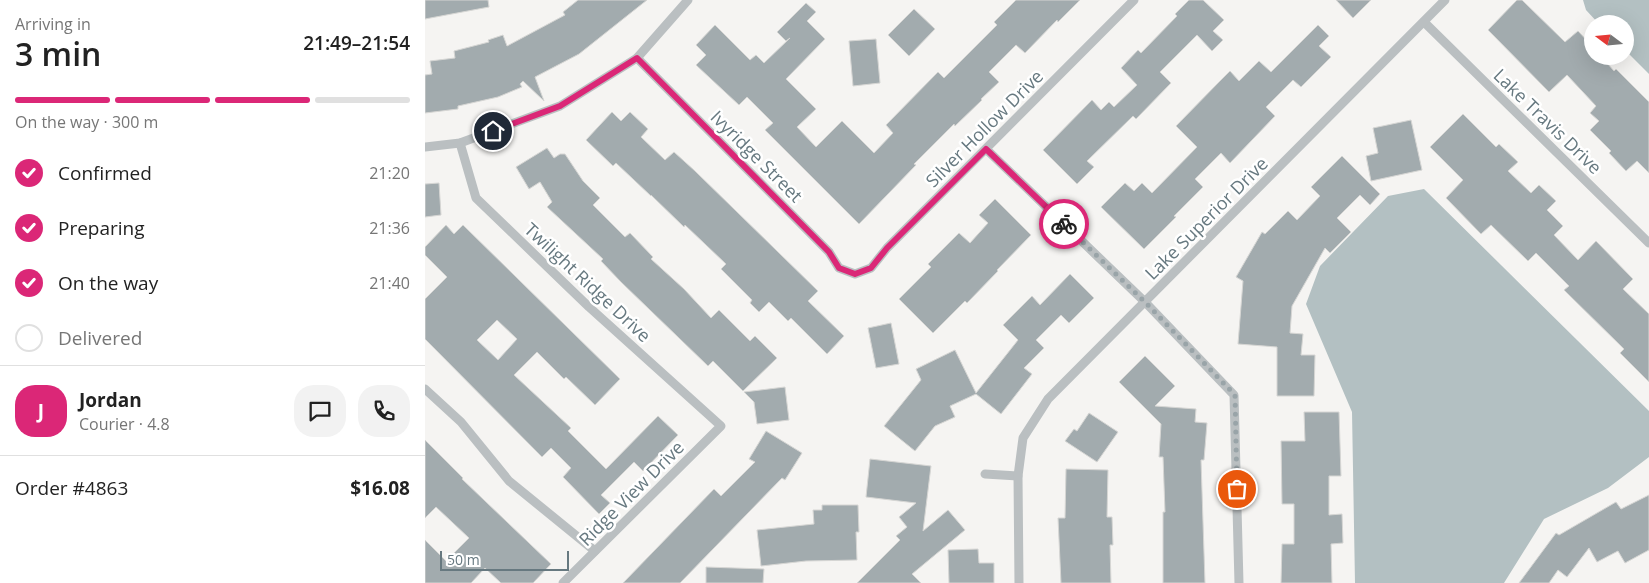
<!DOCTYPE html>
<html lang="en">
<head>
<meta charset="utf-8">
<style>
  body { margin:0; font-family:"Open Sans",sans-serif; background:#f2f2f2; color:#222; height:100vh; display:flex; flex-direction:column; font-size:19px; white-space:nowrap }
  * { box-sizing:border-box; margin:0 }
  p { font-size:16px; color:#767676 }
  .icon { flex:none; width:28px; height:28px; fill:none; stroke:currentColor; stroke-width:2; stroke-linecap:round; stroke-linejoin:round }
  .map { position:relative; flex:1; overflow:hidden }
  .panel { display:flex; flex-direction:column; background:#fff; width:425px }
  .panel>* { flex:none }
  .needle { width:32px; rotate:286deg }
  .tools { position:absolute; left:1159px; top:15px; display:grid; gap:10px }
  .tools a { display:grid; place-items:center; width:50px; height:50px; border-radius:50%; background:#fff; box-shadow:0 5px 20px #0002; font-size:25px }
  .scale { position:absolute; left:15px; bottom:12px; width:129px; box-sizing:border-box; padding-left:5px; border:2px solid #677980; border-top:0; font-size:14px; line-height:18px; white-space:nowrap; color:#677980; -webkit-text-stroke:4px #fff; paint-order:stroke }
  .pin { position:absolute; display:grid; place-items:center; width:42px; height:42px; color:#fff; margin:-21px; border:2px solid #fff; border-radius:50%; box-shadow:0 1px 5px #0007 }
  .courier { position:absolute; display:grid; place-items:center; width:50px; height:50px; margin:-25px; border:4px solid #db2777; border-radius:50%; background:#fff; color:#222; box-shadow:0 1px 6px #0007 }
  .head em { font-style:normal; font-weight:600 }
  .head div { display:flex; flex-direction:column-reverse }
  .head { display:flex; align-items:center; justify-content:space-between; height:85px; padding:0 15px }
  h1 { font-size:32px; font-weight:600; line-height:38px }
  .bar { display:grid; grid-template-columns:repeat(4,1fr); gap:8px 5px; align-content:center; height:60px; padding:0 15px }
  .bar i { height:6px; border-radius:4px; background:#e0e0e0 }
  .bar .selected { background:#db2777 }
  .bar p { grid-column:span 4 }
  .line { display:flex; align-items:center; gap:12px; padding:0 15px; border-top:1px solid #e0e0e0 }
  .line div { flex:1 }
  .round { display:grid; place-items:center; flex:none; width:52px; height:52px; border-radius:20px; background:#f2f2f2 }
  ol { padding:0 15px; list-style:none }
  li { display:flex; align-items:center; gap:15px; height:55px }
  li p { margin-inline-start:auto }
  li .icon { padding:5px; border-radius:50%; background:#db2777; color:#fff; stroke-width:4 }
  li:last-child { color:#767676 }
  li i { width:28px; height:28px; border:2px solid #e0e0e0; border-radius:50% }
  main { display:flex; flex:1; min-height:0 }
  .map>svg:first-child { display:block }
  .water { fill:#b3c0c2 }
  .building { fill:#a2abae; stroke:#d6d6d4; fill-rule:evenodd }
  .lines { fill:none; stroke-linecap:round; stroke-linejoin:round }
  .minor { stroke:#babfc1; stroke-width:9 }
  .done { stroke:#99a4a8; stroke-width:5; stroke-dasharray:0 9 }
  .route { stroke:#db2777; stroke-width:6 }
  .labels { text-anchor:middle; dominant-baseline:central; stroke-width:5; stroke-linejoin:round; paint-order:stroke }
  .street-label { font-size:18px; fill:#677980; stroke:#fff }
</style>
</head>
<body>
<main>
<section class="panel">
<div class="head"><div><h1>3 min</h1><p>Arriving in</p></div><em>21:49–21:54</em></div>
<div class="bar"><i class="selected"></i><i class="selected"></i><i class="selected"></i><i></i><p>On the way · 300 m</p></div>
<ol>
<li><svg class="icon" aria-label="check" viewBox="0 0 24 24"><path d="M5 12l5 5 9-10"/></svg>Confirmed<p>21:20</p></li>
<li><svg class="icon" aria-label="check" viewBox="0 0 24 24"><path d="M5 12l5 5 9-10"/></svg>Preparing<p>21:36</p></li>
<li><svg class="icon" aria-label="check" viewBox="0 0 24 24"><path d="M5 12l5 5 9-10"/></svg>On the way<p>21:40</p></li>
<li><i></i>Delivered</li>
</ol>
<div class="line" style="height:90px"><b class="round" style="background:#db2777;color:#fff">J</b><div><b>Jordan</b><p>Courier · 4.8</p></div><a class="round"><svg class="icon" aria-label="chat" viewBox="0 0 24 24"><path d="M4 5h16v11H9l-5 4z"/></svg></a><a class="round"><svg class="icon" aria-label="phone" viewBox="0 0 24 24"><path d="M5 4h4l2 5-3 2q2 4 5 5l2-3 5 2v4C11 20 4 13 5 4z"/></svg></a></div>
<div class="line" style="height:65px"><div>Order #4863</div><b>$16.08</b></div>
</section>
<div class="map">
<svg width="1224" height="583" viewBox="0 0 1224 583">
  <rect width="100%" height="100%" fill="#f5f4f2"/>
  <!-- water -->
  <g class="water">
    <polygon points="1158,0 1224,0 1224,74 1200,50 1200,24 1174,24 1161,10"/>
    <polygon points="999,189 1224,411 1224,457 1183,488 1119,519 1079,583 930,583 927,412 881,304 895,266 963,196"/>
  </g>
  <!-- building -->
  <g class="building">
    <polygon points="0,0 63,0 64,7 0,19"/>
    <polygon points="153,0 222,0 154,54 110,77 119,101 98,81 95,84 97,87 73,97 33,106 33,109 0,113 0,75 7,74 5,61 30,58 29,51 64,42 63,40 78,35 82,46 140,15 138,12"/>
    <polygon points="591,0 655,0 633,22 632,20 600,53 591,45 564,72 574,82 556,99 557,100 530,126 529,124 489,164 491,165 434,224 340,130 348,123 322,97 314,105 271,65 281,55 271,45 290,25 325,60 331,55 339,63 365,38 361,41 352,32 381,3 391,12 382,21 400,39 361,79 391,109 372,127 391,147 417,121 449,153 468,133 461,125 513,72 519,78 572,25 569,22"/>
    <polygon points="764,0 778,0 799,20 788,31 798,40 787,51 772,35 735,72 746,83 711,119 708,116 662,161 669,167 652,184 618,150 667,100 676,110 684,102 689,107 712,85 696,68 713,50 716,53 752,16 750,14"/>
    <polygon points="911,0 946,0 928,18"/>
    <polygon points="1092,0 1097,0 1140,42 1153,31 1168,47 1168,56 1176,56 1189,71 1191,69 1224,102 1224,173 1212,161 1201,171 1184,153 1186,151 1165,130 1174,121 1165,113 1171,106 1142,75 1124,92 1063,30"/>
    <polygon points="489,9 510,29 484,56 463,35"/>
    <polygon points="893,25 904,36 894,46 906,57 876,87 868,80 841,107 850,116 805,163 796,153 770,179 778,187 749,216 751,217 719,249 676,207 700,183 709,191 717,183 727,193 772,147 751,126 795,81 805,71 814,81 834,61 846,72"/>
    <polygon points="451,39 455,83 428,86 424,41"/>
    <polygon points="187,112 196,121 205,112 223,129 216,137 240,160 249,152 270,171 393,291 383,301 419,336 402,354 366,318 363,321 344,302 334,312 325,303 327,300 296,269 301,264 260,225 259,227 226,195 226,196 191,163 188,166 161,140"/>
    <polygon points="1038,114 1071,147 1074,144 1093,162 1083,171 1106,193 1114,185 1131,201 1122,210 1138,226 1129,235 1153,260 1171,241 1208,279 1198,289 1224,314 1224,382 1195,353 1199,349 1139,290 1144,286 1111,253 1103,261 1066,225 1056,234 1021,198 1038,180 1005,147"/>
    <polygon points="986,120 997,170 946,181 941,156 953,153 948,128"/>
    <polygon points="122,148 129,158 135,154 140,154 158,181 175,198 168,205 200,237 205,233 228,257 226,259 259,289 286,318 294,310 325,341 330,336 352,358 318,391 288,361 283,366 196,282 176,261 178,259 122,207 127,202 115,182 104,189 91,167"/>
    <polygon points="917,156 955,194 945,205 935,195 912,218 926,232 905,253 900,248 867,306 865,333 878,334 876,355 890,355 889,396 852,396 852,347 813,344 818,281 811,277 837,232 840,234 863,211 872,220 895,196 886,187"/>
    <polygon points="14,183 16,215 0,217 0,184"/>
    <polygon points="570,199 606,235 572,270 573,271 542,303 540,301 508,333 474,299 506,267 503,264 534,233 545,243 563,223 554,215"/>
    <path d="M21,225L29,234L38,225L195,379L170,405L141,377L139,379L112,352L89,375L146,428L143,431L181,469L233,416L253,435L218,471L209,462L176,495L185,503L174,514L138,477L146,468L126,448L117,457L0,339V299L22,277L0,255V247ZM72,320L92,339L73,360L52,340Z"/>
    <polygon points="645,274 669,298 644,323 636,315 611,340 619,348 599,368 607,374 576,414 551,394 525,406 530,417 510,426 490,451 459,426 496,380 491,369 530,350 551,393 593,340 578,325 607,296 615,305"/>
    <polygon points="466,323 474,364 451,368 443,328"/>
    <polygon points="720,356 750,386 730,406 771,409 770,422 782,423 779,460 776,460 780,583 738,583 738,512 740,512 738,457 734,457 736,424 694,382"/>
    <polygon points="360,387 364,420 332,424 329,402 319,392"/>
    <polygon points="879,412 914,412 916,476 904,476 904,515 917,514 918,543 906,544 907,583 856,583 857,544 869,544 869,504 857,504 856,441 880,441"/>
    <polygon points="664,413 693,432 672,462 640,441 649,429 652,431"/>
    <polygon points="341,431 377,453 360,480 357,478 255,583 198,583 289,489 296,496 330,462 324,459"/>
    <polygon points="0,440 38,478 37,479 126,564 108,583 76,583 60,568 46,583 0,583 0,540 21,561 44,538 11,507 0,518"/>
    <polygon points="445,459 506,466 498,531 523,510 540,530 487,574 496,583 432,583 475,540 471,536 482,527 474,517 491,503 441,497"/>
    <polygon points="641,469 683,470 682,517 687,517 688,545 685,545 686,583 636,583 633,518 640,518"/>
    <polygon points="1224,495 1224,550 1200,563 1193,551 1172,562 1164,548 1142,577 1133,570 1124,583 1094,583 1131,533 1134,535 1191,502 1196,509"/>
    <polygon points="397,505 433,505 434,532 431,532 432,560 381,561 336,566 332,530 389,524 388,510 397,510"/>
    <polygon points="553,549 554,563 569,563 569,583 524,583 523,550"/>
    <polygon points="281,567 339,569 338,583 281,583"/>
  </g>
  <g class="lines">
    <!-- minor -->
    <g class="minor">
      <polyline points="999,22 1224,243"/>
      <polyline points="212,58 404,252 414,268 430,274 446,268 462,248 709,0"/>
      <polyline points="35,143 51,198 164,307 296,426 138,583"/>
      <polyline points="0,147 35,143 135,106 212,58 263,0"/>
      <polyline points="561,149 720,302 809,395 814,583"/>
      <polyline points="0,389 36,422 84,481 170,551"/>
      <polyline points="560,474 593,476"/>
      <polyline points="594,583 593,476 598,438 623,399 1020,0"/>
    </g>
  </g>
  <g class="lines">
    <!-- done -->
    <polyline class="done" points="639,224 720,302 810,395 812,489"/>
    <!-- route -->
    <polyline class="route" points="68,131 135,106 212,58 404,252 414,268 430,274 446,268 462,248 561,149 639,224"/>
  </g>
  <g class="labels">
    <!-- street labels -->
    <g class="street-label">
      <text transform="translate(1123 121) rotate(44)">Lake Travis Drive</text>
      <text transform="translate(559 128) rotate(-45)">Silver Hollow Drive</text>
      <text transform="translate(332 156) rotate(45)">Ivyridge Street</text>
      <text transform="translate(781 218) rotate(-45)">Lake Superior Drive</text>
      <text transform="translate(163 282) rotate(43)">Twilight Ridge Drive</text>
      <text transform="translate(206 493) rotate(-45)">Ridge View Drive</text>
    </g>
  </g>
</svg>
<div class="tools">
<a><svg class="needle" viewBox="-14 -14 28 28"><path d="M0-13l5 13h-10z" fill="#e53935"/><path d="M0 13l5-13h-10z" fill="#767676"/></svg></a>
</div>
<div class="scale">50 m</div>
<div class="pin" style="left:812px;top:489px;background:#ea580c"><svg class="icon" aria-label="bag" viewBox="0 0 24 24"><path d="M5 8h14l-1 12H6zM9 8a3 3 0 0 1 6 0"/></svg></div>
<div class="pin" style="left:68px;top:131px;background:#1f2937"><svg class="icon" aria-label="home" viewBox="0 0 24 24"><path d="M3 11l9-7 9 7M6 9v11h12V9"/></svg></div>
<div class="courier" style="left:639px;top:224px"><svg class="icon" aria-label="bike" viewBox="0 0 24 24"><circle cx="6" cy="16" r="4"/><circle cx="18" cy="16" r="4"/><path d="M6 16l4-8h5l3 8M10 8l3 8H6M13 5h3"/></svg></div>
</div>
</main>
</body>
</html>
